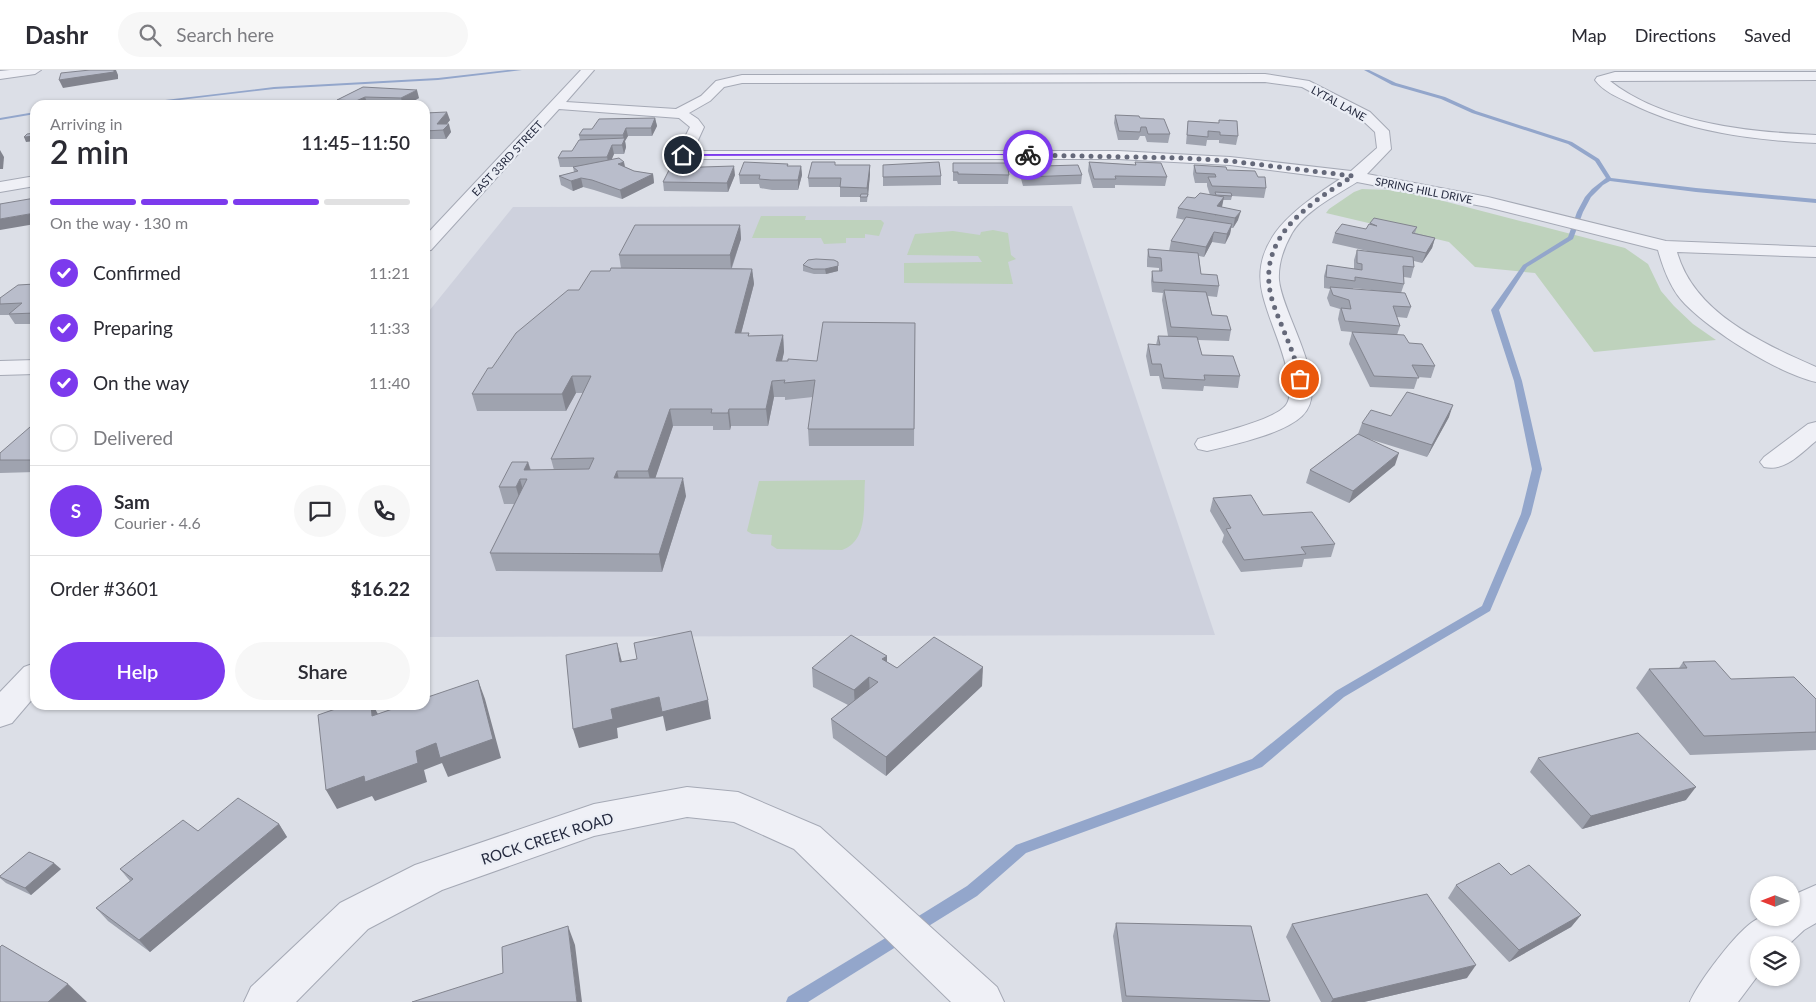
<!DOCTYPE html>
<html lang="en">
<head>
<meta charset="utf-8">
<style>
  body { margin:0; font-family:Lato,sans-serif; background:#f7f7f7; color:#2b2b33; height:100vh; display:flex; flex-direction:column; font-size:19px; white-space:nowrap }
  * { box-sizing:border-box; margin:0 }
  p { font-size:16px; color:#7c7c81 }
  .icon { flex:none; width:28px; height:28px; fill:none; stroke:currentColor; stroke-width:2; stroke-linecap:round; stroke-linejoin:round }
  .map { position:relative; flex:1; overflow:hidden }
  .side { position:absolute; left:30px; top:30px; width:400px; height:610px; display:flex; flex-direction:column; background:#fff; border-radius:15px; box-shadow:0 1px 4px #0004 }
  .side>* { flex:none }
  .needle { width:32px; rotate:270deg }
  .controls { position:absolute; left:1750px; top:806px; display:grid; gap:10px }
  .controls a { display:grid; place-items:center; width:50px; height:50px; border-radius:50%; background:#fff; box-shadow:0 1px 4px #0004; font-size:25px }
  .pin { position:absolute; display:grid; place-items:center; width:42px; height:42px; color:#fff; margin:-21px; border:2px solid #fff; border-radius:50%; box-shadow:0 1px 5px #0007 }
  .courier { position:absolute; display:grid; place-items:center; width:50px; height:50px; margin:-25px; border:4px solid #7c3aed; border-radius:50%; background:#fff; color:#222; box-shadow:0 1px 6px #0007 }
  .head em { font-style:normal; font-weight:600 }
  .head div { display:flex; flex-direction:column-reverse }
  .head { display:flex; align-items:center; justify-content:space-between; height:85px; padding:0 20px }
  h1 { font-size:32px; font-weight:600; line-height:38px }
  .bar { display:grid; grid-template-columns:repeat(4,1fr); gap:8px 5px; align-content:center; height:60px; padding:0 20px }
  .bar i { height:6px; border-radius:4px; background:#e1e1e2 }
  .bar .active { background:#7c3aed }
  .bar p { grid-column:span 4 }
  .line { display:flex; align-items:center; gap:12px; padding:0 20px; border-top:1px solid #e1e1e2 }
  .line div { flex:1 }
  .round { display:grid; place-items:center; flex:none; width:52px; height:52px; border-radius:26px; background:#f7f7f7 }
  ol { padding:0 20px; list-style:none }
  li { display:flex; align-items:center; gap:15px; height:55px }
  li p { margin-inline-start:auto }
  li .icon { padding:5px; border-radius:50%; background:#7c3aed; color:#fff; stroke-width:4 }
  li:last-child { color:#7c7c81 }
  li i { width:28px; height:28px; border:2px solid #e1e1e2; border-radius:50% }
  .action { display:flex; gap:10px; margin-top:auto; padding:10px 20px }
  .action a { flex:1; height:58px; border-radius:30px; background:#7c3aed; color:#fff; font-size:20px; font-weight:600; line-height:58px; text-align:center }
  .action a+a { background:#f7f7f7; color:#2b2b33 }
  header { display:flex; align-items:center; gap:30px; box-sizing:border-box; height:70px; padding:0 25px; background:#fff; border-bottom:1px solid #e1e1e2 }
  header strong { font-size:24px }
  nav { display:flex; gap:28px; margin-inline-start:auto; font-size:18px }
  .search { width:350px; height:45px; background:#f7f7f7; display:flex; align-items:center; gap:12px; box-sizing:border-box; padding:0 18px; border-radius:28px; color:#7c7c81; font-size:19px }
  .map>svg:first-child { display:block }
  .built { fill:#ced1dd }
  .green { fill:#bed2bc }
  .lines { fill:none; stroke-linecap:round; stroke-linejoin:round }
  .stream { fill:#93a6cb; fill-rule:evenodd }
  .minor-casing { stroke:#a5a9b5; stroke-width:2 }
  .minor { fill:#eff0f6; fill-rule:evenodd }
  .wall { fill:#9fa3af; fill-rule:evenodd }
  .shaded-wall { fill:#82848e }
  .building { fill:#b9bdcb; stroke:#82848e }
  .route { fill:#7c3aed }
  .done { stroke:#65697a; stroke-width:5; stroke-dasharray:0 9 }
  .labels { text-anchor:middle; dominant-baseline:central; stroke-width:4.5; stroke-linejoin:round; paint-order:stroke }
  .far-street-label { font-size:11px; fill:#252a3f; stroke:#ebeef5 }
  .near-street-label { font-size:15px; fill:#252a3f; stroke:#ebeef5 }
</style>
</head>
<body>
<header>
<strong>Dashr</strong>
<div class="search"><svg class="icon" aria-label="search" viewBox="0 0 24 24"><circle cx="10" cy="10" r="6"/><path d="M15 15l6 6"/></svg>Search here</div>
<nav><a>Map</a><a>Directions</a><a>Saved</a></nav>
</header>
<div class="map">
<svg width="1816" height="932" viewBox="0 0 1816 932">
  <rect width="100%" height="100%" fill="#dcdfe7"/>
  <!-- built -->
  <polygon class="built" points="1072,136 1215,565 425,567 425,246 513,137"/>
  <!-- green -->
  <g class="green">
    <polygon points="1362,119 1388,120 1424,126 1625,178 1648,194 1661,221 1674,236 1693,254 1716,270 1594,282 1535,203 1475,197 1449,172 1326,143 1329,139 1354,122"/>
    <polygon points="761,146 806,146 805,150 881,150 884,153 879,166 865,164 865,168 846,168 846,173 824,174 821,168 752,168"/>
    <polygon points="993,160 1008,163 1011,185 1016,189 1008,192 1013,214 904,213 904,193 982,192 978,186 907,185 915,164 953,161 980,165 981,162"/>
    <path d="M865,410C863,434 869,471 842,480L777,479L771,475L772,465L752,464L747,461L759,411Z"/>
  </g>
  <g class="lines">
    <!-- stream -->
    <g class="stream">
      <polygon points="508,0 522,0 438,10 274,19 137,35 123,35 274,17 438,8"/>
      <polygon points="1364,0 1369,0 1396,13 1445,27 1476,41 1572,72 1599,89 1611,108 1696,118 1816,129 1816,133 1696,122 1610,111 1603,115 1591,127 1583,142 1573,169 1527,197 1499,240 1522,311 1542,399 1531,444 1490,541 1344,627 1262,697 1026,783 977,826 919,862 914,864 909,862 907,857 909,852 967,816 1016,775 1252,689 1336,621 1482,536 1521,444 1532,399 1514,311 1491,240 1523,195 1568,167 1577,142 1585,127 1592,119 1606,108 1595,91 1568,74 1472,43 1441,29 1392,15"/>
      <polygon points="35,42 35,44 0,50 0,48"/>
      <polygon points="902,858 907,860 909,865 907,870 808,932 786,932 788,927"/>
    </g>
    <defs>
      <g id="minor">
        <polygon points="10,0 41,0 35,4 0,9 0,1"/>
        <path d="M581,0H594L566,32L676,39L701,26L716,11L742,5L1265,4L1309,11L1370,42L1389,61L1391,79L1367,104L1488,127L1666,171L1816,177V187L1677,182C1694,243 1762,273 1816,297V312C1776,302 1714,263 1685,234C1671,220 1663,198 1658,180L1487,137L1357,112C1335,126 1306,140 1292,163C1284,177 1278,193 1279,210C1282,245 1333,317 1302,346C1283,364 1233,375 1207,381L1198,379L1195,374L1198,369C1218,363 1275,350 1286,335C1292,327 1289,314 1288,305C1283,278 1270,253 1263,226C1248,169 1299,136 1340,109L1230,95L1118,89H683L676,85L690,57L679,48L559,39L431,180L425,181V166ZM1265,12L1302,17L1360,48L1375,62L1377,78L1351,101L1230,87L1118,81H693L704,57L698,49L689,43L710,31L724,17L742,13Z"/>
        <path d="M1615,2H1816V10L1610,11C1665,54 1749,62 1816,65V73C1752,70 1688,62 1630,33C1617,27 1603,21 1595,10L1597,7Z"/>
        <polygon points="35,106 35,116 0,122 0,112"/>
        <polygon points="35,290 35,304 0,305 0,291"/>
        <path d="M1816,352V371C1801,383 1785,402 1764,397L1760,392L1764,387L1808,354Z"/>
        <polygon points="35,593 35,626 12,653 0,657 0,622 24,597"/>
        <polygon points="687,717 738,722 820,757 997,917 1004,932 951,932 794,779 734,752 687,747 594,766 442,820 368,859 296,932 244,932 251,917 340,833 415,795 594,734"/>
        <path d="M1816,815V853L1804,860L1788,875H1759V904L1738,932H1690C1698,913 1741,854 1760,848C1768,845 1783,848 1791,848V826Z"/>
      </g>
    </defs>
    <!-- minor casing -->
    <use href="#minor" class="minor-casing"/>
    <!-- minor -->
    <use href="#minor" class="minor"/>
  </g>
  <!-- wall -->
  <g class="wall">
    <polygon points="363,17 419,28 406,35 338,35 337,30"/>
    <polygon points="425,43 450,50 447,54 451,62 446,69 425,69"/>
    <polygon points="1115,45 1140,48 1170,64 1168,73 1147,72 1145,66 1140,66 1138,70 1118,70 1114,53"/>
    <polygon points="655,48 657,56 652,66 628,66 625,71 626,77 624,84 614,84 611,90 634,101 653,104 654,113 622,129 594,120 583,117 573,121 561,115 559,106 574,102 573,97 576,97 560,97 558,88 572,81 580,70 579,65 592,59"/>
    <polygon points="1219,50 1238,66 1236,75 1219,73 1219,70 1207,70 1206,76 1186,74 1188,51 1219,53"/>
    <polygon points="835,92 835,95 870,95 870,104 867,132 860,132 860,127 840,127 840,117 809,117 808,108"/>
    <polygon points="1019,92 1043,96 1082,105 1081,114 1023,116 1019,101"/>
    <polygon points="1089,92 1135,95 1135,92 1167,107 1165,116 1115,115 1115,118 1093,118 1088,101"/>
    <polygon points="953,93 1009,105 1008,114 958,114 957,111 953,111"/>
    <polygon points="788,94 788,96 801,96 802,105 798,120 772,120 760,118 759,114 740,114 739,105"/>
    <polygon points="883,95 941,106 941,115 883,116"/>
    <polygon points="1194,95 1227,100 1258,107 1266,118 1264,128 1232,126 1231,130 1223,130 1221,137 1238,150 1233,158 1231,158 1230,164 1225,174 1212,172 1204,187 1199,186 1201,204 1219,216 1217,227 1208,226 1212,245 1231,260 1229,271 1198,270 1202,285 1240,306 1238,318 1204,316 1203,321 1162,319 1159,306 1150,306 1146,286 1148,274 1156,275 1158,266 1168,266 1162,230 1163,223 1152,222 1151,211 1152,201 1159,201 1159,198 1147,197 1147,190 1148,179 1169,181 1171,171 1185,150 1176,148 1178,138 1195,128 1210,125 1207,116 1207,113 1195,113 1193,104"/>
    <polygon points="735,105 728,122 664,121 663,112"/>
    <path d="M1370,153L1417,157L1415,163L1435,168L1432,178L1422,193L1414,191V197L1411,208L1404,207V214L1401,223L1411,237L1407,248L1397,247L1400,256L1397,265L1409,273L1435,296L1431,308L1418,307L1414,319L1370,317L1349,274L1352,262L1341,261L1338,249L1340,239L1330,236L1327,228L1330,219L1324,218V206L1327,195L1354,199V190L1357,180L1372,182L1332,173L1335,163L1366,159ZM1353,218L1381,221L1353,219Z"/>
    <polygon points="740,155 741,169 732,198 752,199 754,214 741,263 749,263 749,266 783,265 784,282 782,291 817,291 915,253 914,376 809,376 808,359 813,327 785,330 785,327 774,327 768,356 731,356 730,360 713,360 713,356 673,356 655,408 686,426 662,502 496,501 490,483 514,434 504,434 499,417 528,392 531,400 554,400 551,389 583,323 576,323 566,341 477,341 472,324 492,298 579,220 610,201 621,198 619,185"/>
    <polygon points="838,192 838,201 826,204 814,204 803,201 803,195"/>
    <polygon points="35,214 35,254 15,254 9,245 0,245 0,228"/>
    <polygon points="1391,346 1449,347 1427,387 1366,368 1395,395 1349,433 1306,413 1310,400 1358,364 1362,353"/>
    <polygon points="35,357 35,402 0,403 0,383"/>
    <polygon points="1213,428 1263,445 1335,474 1331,487 1304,489 1302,497 1241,502 1222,472 1224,465 1210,441"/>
    <polygon points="887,586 887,592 897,598 982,616 886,706 833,668 831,649 848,635 813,617 812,598"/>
    <polygon points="1683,592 1731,609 1816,629 1816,680 1690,685 1636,618 1649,599 1679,598"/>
    <polygon points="1538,688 1686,730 1582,759 1530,702"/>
    <polygon points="279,754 287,767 150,882 108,851 96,838 130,811 120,799 198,761"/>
    <polygon points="61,799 31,825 6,813 0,808 0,806"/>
    <polygon points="1511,805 1581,845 1571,857 1509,892 1448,828 1456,815"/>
    <polygon points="1116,853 1270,931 1269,932 1122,932 1113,866"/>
    <polygon points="1292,854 1467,908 1364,932 1321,932 1286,867"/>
  </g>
  <!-- shaded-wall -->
  <g class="shaded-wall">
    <polygon points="114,0 116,0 118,5 118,9 63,18 59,10"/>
    <polygon points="417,20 419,28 406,35 403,35 401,28"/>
    <polygon points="365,27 368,35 357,35 356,31"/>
    <polygon points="447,42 450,50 442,60 437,54"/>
    <polygon points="655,48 657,56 652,66 651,58"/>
    <polygon points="449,54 451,62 446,69 443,60"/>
    <polygon points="626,58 628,66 625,71 626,77 624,84 622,75 624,71 623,65"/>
    <polygon points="35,66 35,71 26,72 24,67"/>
    <polygon points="612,75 614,84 609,96 607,87"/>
    <polygon points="0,80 4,87 3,99 0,99"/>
    <polygon points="624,92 626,101 618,94"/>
    <polygon points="870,95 870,104 868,127 867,118"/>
    <polygon points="734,96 735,105 728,122 727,113"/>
    <polygon points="801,96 802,105 798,120 798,110"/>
    <polygon points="653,104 654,113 622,129 620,120"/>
    <polygon points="581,108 583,117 573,121 571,111"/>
    <polygon points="1224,127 1222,137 1215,146 1217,136"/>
    <polygon points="1241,141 1238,150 1233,158 1235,148"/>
    <polygon points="35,143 35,154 0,160 0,149"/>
    <polygon points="1232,154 1230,164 1225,174 1227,164"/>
    <polygon points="740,155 741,169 731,199 730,185"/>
    <polygon points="1214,162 1212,172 1204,187 1206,177"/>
    <polygon points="1435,168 1432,178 1422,193 1426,183"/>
    <polygon points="838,196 838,201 826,204 825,199"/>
    <polygon points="752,199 754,214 737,279 735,263"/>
    <polygon points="783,265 784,282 778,308 776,291"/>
    <polygon points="572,306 576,323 566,341 562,324"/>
    <polygon points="772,311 774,327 768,356 766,339"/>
    <polygon points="1453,335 1449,347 1427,387 1432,375"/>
    <polygon points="670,339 673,356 652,418 648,401"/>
    <polygon points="729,339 731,356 730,360 728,343"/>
    <polygon points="1399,383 1395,395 1349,433 1353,421"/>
    <polygon points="528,392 533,410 524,400"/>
    <polygon points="617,401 621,418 614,408"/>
    <polygon points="683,408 686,426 662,502 659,484"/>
    <polygon points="520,409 525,427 521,434 516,417"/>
    <polygon points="617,573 622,592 620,592"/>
    <polygon points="887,586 887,605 882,589"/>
    <polygon points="983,597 982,616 886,706 886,687"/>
    <polygon points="869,607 870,626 855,639 854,620"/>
    <polygon points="478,610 485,629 501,688 448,707 442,693 424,700 427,712 375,731 372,726 337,739 326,720 416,681"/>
    <polygon points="659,627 708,630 711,649 666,661 663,646 617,658 618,668 579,678 573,659 611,639"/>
    <polygon points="371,635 373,635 379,646 372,646"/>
    <polygon points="1696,717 1686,730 1582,759 1591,746"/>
    <polygon points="279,754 287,767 150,882 139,870"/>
    <polygon points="54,793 61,799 31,825 25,818"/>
    <polygon points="1581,845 1571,857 1509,892 1519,880"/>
    <polygon points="568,856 575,875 582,932 577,932"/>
    <polygon points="1476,895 1467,908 1364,932 1331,932 1333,929"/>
    <polygon points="68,914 87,932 48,932"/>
  </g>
  <!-- building -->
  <g class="building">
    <polygon points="90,0 114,0 114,2 59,10 61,3"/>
    <polygon points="363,17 417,20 401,28 365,27 356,31 337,30"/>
    <polygon points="291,31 290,35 245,35 245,34"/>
    <polygon points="447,42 437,54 449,54 443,60 425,61 425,43"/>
    <polygon points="1115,45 1139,46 1140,48 1164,49 1170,64 1148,64 1146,57 1141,57 1140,62 1119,61"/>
    <polygon points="655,48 651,58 626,58 623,65 579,65 583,59 592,59 599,49"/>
    <polygon points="1219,50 1237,51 1238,66 1220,65 1220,62 1208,61 1208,67 1187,65 1188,51 1219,53"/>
    <polygon points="35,63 35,66 24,67 27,64"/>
    <polygon points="625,68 622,75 612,75 607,87 558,88 562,81 572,81 579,70"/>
    <polygon points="619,88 624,92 618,94 634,101 653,104 620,120 592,110 581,108 571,111 559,106 578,101 573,97"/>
    <polygon points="744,92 788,94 787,96 801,96 798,110 771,110 759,109 760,105 739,105"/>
    <polygon points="812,92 835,92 835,95 870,95 867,118 840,117 841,108 808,108"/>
    <polygon points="939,92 941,106 883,107 883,95"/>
    <polygon points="1019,92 1042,92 1043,96 1078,95 1082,105 1023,107"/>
    <polygon points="1089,92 1136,95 1135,92 1161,93 1167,107 1115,106 1116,109 1094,109"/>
    <polygon points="953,93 1007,93 1009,105 958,104 958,102 953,102"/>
    <polygon points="1194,95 1226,97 1227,100 1255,101 1258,107 1265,107 1266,118 1212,116 1208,107 1216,107 1215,104 1196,103"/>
    <polygon points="734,96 727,113 663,112 670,98"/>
    <polygon points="1215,122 1231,123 1232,126 1216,125"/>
    <polygon points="1200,123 1224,127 1217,136 1241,141 1235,148 1178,138 1187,127 1195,128"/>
    <polygon points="861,124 868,124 867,127 860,127"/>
    <polygon points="35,128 35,143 0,149 0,134"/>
    <polygon points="1186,147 1232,154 1227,164 1214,162 1206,177 1171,171"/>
    <polygon points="1374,148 1417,157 1412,163 1435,168 1426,183 1335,163 1342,154 1366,159 1369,154 1377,156 1370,153"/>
    <polygon points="635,155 740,155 730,185 619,185"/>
    <polygon points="1148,179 1198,183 1201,204 1217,205 1219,216 1153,212 1152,201 1162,201 1161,188 1149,187"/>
    <polygon points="1357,180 1413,187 1414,197 1403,196 1404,214 1355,207 1355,211 1326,207 1327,195 1362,200 1362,194 1357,193"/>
    <polygon points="816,189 834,190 838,192 838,196 825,199 813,199 803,195 808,190"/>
    <polygon points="611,198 752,199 735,263 749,263 748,266 783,265 776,291 788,291 788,289 817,291 823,252 915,253 914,359 808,359 815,310 784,313 785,310 772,311 766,339 729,339 728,343 711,343 712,339 670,339 648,401 617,401 614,408 683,408 659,484 490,483 527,409 520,409 516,417 499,417 512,392 528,392 524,400 589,399 594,388 551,389 591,306 572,306 562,324 472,324 488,298 492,298 516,263 568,220 579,220 591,201 610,201"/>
    <polygon points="35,214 35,243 9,244 22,233 0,234 0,228 18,215"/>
    <polygon points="1330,217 1405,223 1411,237 1393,236 1400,256 1345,251 1341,238 1351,239 1349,230 1333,225"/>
    <polygon points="1164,220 1206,222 1212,245 1227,246 1231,260 1171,257"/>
    <polygon points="1352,262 1404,265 1409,273 1422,274 1435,296 1412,295 1419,308 1374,306"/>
    <polygon points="1158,266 1197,267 1202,285 1233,286 1240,306 1204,305 1205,310 1164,308 1161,294 1152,294 1148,274 1160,275"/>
    <polygon points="1407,322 1453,335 1432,375 1362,353 1371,340 1391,346"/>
    <polygon points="30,357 35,357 35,390 0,390 0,383"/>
    <polygon points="1358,364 1399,383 1353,421 1310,400"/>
    <polygon points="1251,425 1263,445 1312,442 1335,474 1301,477 1306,484 1244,490 1226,459 1231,458 1213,428"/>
    <polygon points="691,561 708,630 662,642 659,627 611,639 613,649 573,659 566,585 617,573 620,592 637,589 634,573"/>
    <polygon points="851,565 887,586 882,589 897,598 934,567 983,597 886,687 831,649 878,612 869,607 854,620 812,598"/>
    <polygon points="1715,591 1731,609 1794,607 1816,629 1816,662 1704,666 1649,599 1687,598 1683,592"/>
    <polygon points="478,610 493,669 440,688 436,673 416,681 418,693 365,712 364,706 326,720 318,645 347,635 371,635 372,646 404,635 425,635 425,628"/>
    <polygon points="1638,663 1696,717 1591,746 1538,688"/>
    <polygon points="238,728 279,754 139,870 96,838 133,809 120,799 183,750 198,761"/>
    <polygon points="29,782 54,793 25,818 0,807 0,806"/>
    <polygon points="1499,793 1511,805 1529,795 1581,845 1519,880 1456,815"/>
    <polygon points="1427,824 1476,895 1333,929 1292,854"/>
    <polygon points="1116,853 1251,856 1270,931 1126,926"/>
    <polygon points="568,856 577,932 412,932 503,903 502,877"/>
    <polygon points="2,875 68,914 48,932 0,932 0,877"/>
  </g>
  <!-- route -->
  <polygon class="route" points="682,84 1028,84 1030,85 683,86"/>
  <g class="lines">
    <!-- done -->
    <path class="done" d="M1028,85L1183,88L1230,91L1353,106C1307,135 1253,169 1273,233C1282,259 1295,283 1300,309"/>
  </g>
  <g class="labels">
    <!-- far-street labels -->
    <g class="far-street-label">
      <text transform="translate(1339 33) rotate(29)">LYTAL LANE</text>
      <text transform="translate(507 88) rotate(-47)">EAST 33RD STREET</text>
      <text transform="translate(1424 120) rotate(11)">SPRING HILL DRIVE</text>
    </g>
    <!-- near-street labels -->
    <g class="near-street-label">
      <text transform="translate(547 768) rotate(-18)">ROCK CREEK ROAD</text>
    </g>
  </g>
</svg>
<div class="controls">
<a><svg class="needle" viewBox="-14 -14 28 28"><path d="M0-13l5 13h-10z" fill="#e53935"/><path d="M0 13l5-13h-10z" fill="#7c7c81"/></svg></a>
<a><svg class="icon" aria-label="layers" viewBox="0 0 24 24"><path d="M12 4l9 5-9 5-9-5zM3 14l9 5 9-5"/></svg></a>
</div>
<div class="pin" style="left:1300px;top:309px;background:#ea580c"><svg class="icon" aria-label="bag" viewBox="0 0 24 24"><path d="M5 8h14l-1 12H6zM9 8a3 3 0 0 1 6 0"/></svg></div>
<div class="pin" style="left:683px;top:85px;background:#1f2937"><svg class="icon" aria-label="home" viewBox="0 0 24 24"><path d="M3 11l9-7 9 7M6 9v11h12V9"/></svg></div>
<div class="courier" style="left:1028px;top:85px"><svg class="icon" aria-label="bike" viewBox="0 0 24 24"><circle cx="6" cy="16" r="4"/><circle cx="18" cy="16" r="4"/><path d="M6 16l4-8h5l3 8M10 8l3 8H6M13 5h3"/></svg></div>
<section class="side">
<div class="head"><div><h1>2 min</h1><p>Arriving in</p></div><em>11:45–11:50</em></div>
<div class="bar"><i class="active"></i><i class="active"></i><i class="active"></i><i></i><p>On the way · 130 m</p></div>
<ol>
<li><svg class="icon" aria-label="check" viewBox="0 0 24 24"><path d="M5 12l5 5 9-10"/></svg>Confirmed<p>11:21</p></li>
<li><svg class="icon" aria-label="check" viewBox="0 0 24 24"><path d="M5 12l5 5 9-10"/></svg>Preparing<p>11:33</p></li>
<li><svg class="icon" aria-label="check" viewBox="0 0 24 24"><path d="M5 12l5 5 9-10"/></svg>On the way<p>11:40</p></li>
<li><i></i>Delivered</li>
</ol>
<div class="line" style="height:90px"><b class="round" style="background:#7c3aed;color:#fff">S</b><div><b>Sam</b><p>Courier · 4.6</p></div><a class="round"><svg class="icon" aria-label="chat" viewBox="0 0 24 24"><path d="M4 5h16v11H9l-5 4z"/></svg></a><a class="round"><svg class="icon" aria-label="phone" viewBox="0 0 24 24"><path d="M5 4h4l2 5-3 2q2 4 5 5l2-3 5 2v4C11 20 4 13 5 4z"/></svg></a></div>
<div class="line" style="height:65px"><div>Order #3601</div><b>$16.22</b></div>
<div class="action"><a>Help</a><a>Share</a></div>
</section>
</div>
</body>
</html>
